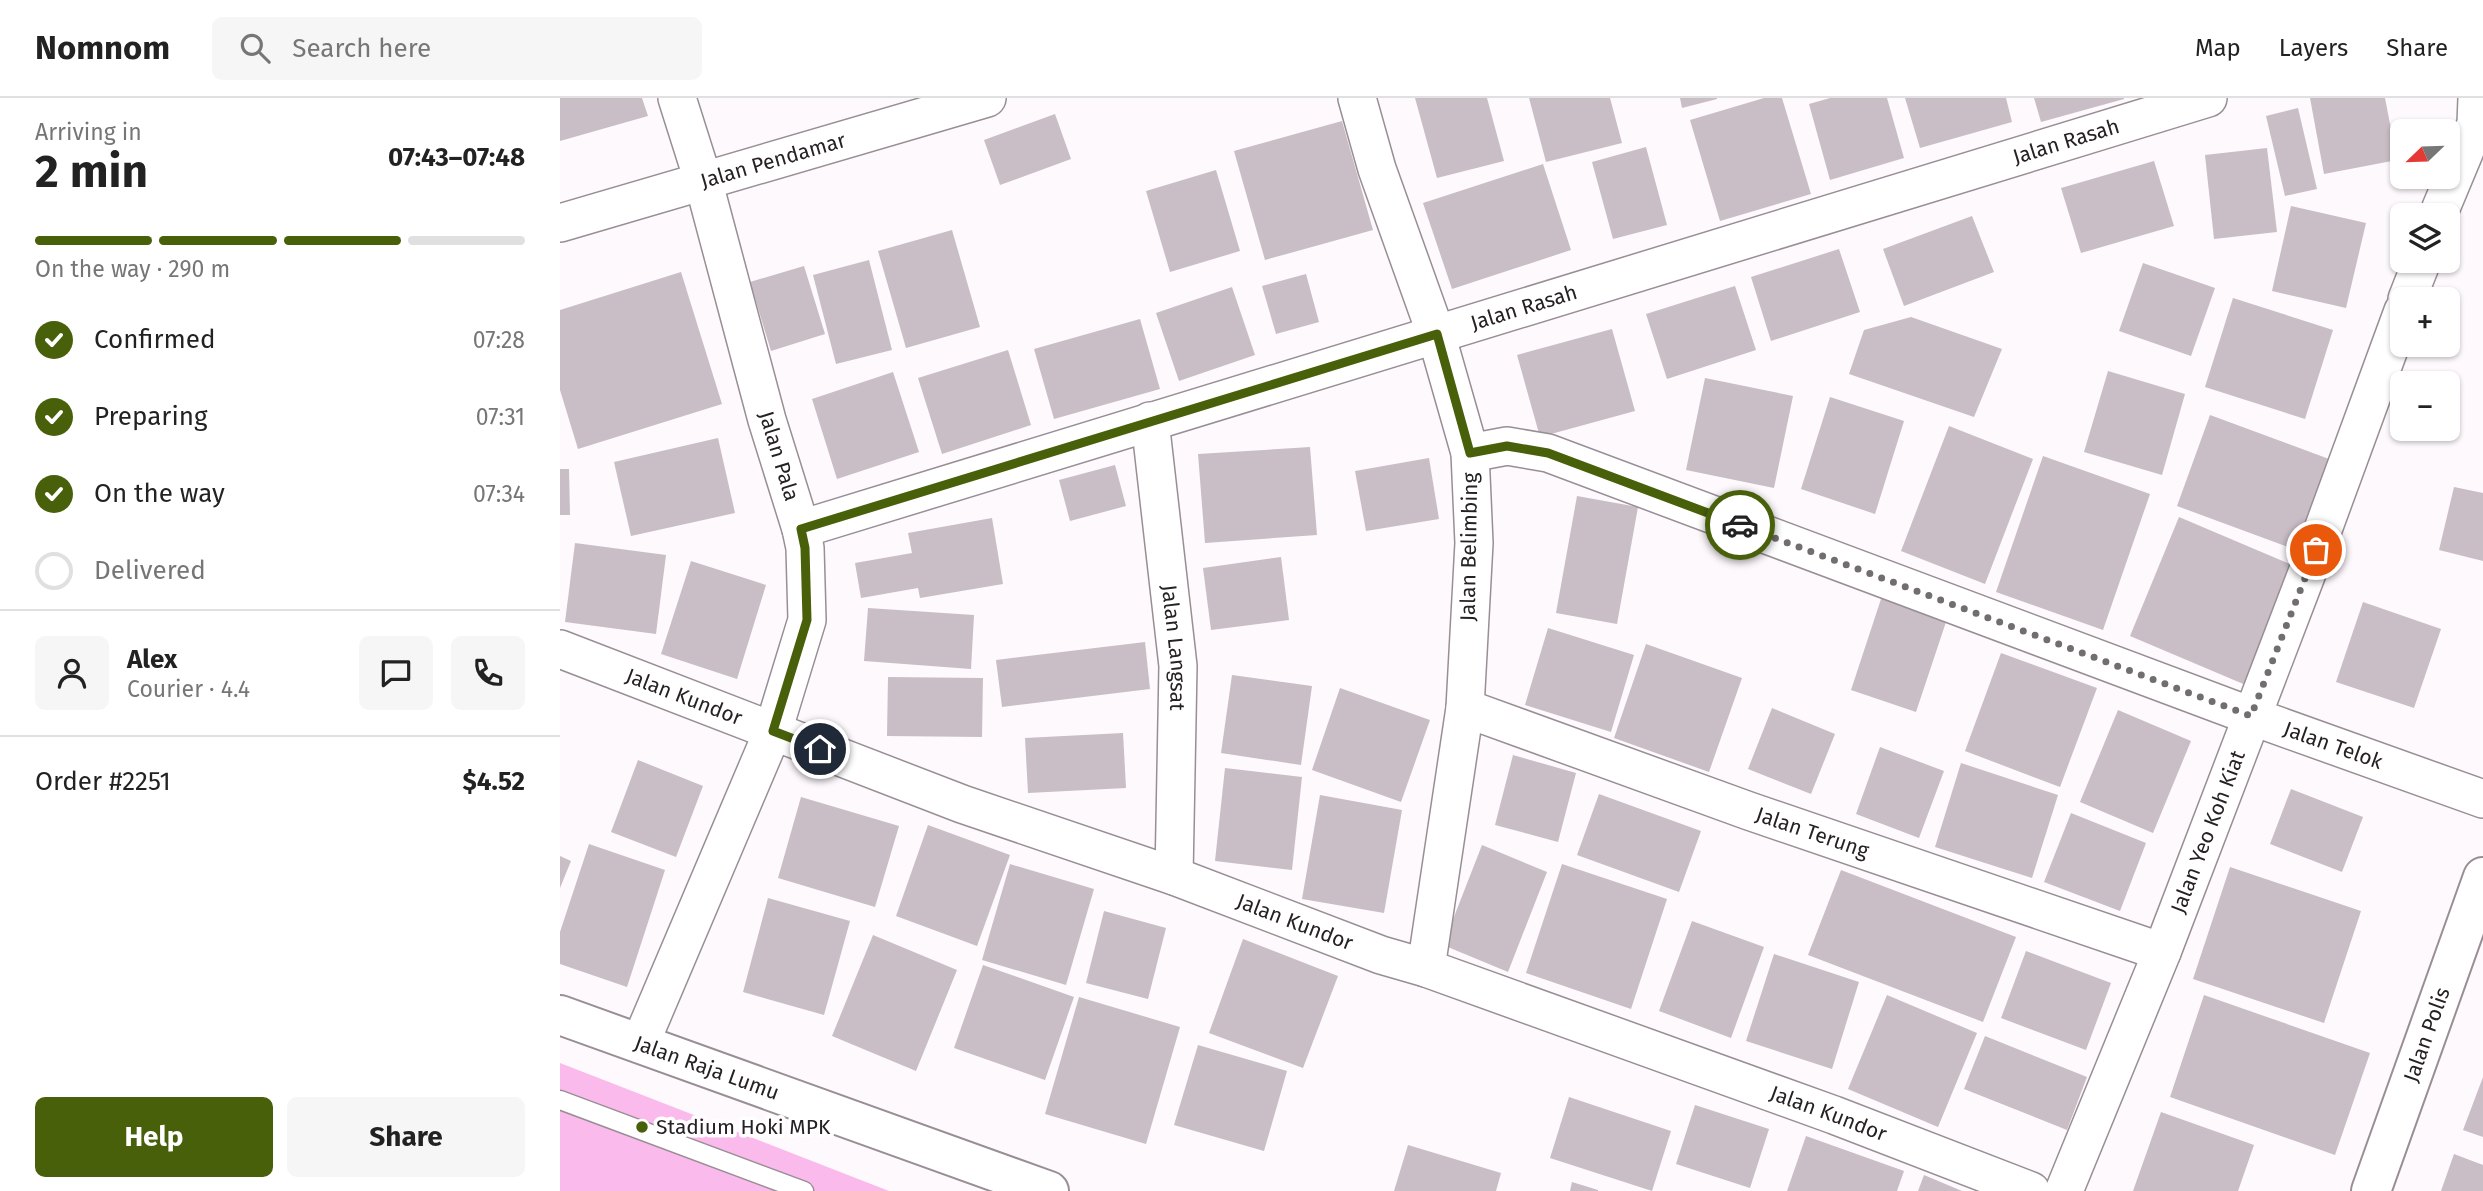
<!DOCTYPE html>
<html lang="en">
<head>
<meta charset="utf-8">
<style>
  body { margin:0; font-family:"Fira Sans",sans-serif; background:#f6f6f6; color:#222; height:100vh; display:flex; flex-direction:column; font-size:26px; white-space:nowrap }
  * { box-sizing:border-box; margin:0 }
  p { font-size:23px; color:#767676 }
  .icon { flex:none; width:38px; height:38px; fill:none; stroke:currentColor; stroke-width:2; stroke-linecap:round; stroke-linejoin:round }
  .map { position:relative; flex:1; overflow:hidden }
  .details { display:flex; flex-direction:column; background:#fff; width:560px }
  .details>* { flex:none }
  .needle { width:46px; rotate:247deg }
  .controls { position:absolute; left:1830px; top:21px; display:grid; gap:14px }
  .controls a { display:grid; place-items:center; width:70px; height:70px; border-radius:10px; background:#fff; box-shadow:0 2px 5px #0004; font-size:35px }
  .pin { position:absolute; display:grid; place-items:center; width:60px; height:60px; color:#fff; margin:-30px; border:4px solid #fff; border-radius:50%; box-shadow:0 2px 7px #0007 }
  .courier { position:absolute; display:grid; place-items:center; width:70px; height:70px; margin:-35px; border:5px solid #49600b; border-radius:50%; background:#fff; color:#222; box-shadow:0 2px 9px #0007 }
  .head em { font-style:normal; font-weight:700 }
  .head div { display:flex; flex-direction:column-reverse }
  .head { display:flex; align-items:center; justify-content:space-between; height:119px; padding:0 35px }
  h1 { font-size:46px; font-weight:700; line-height:52px }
  .bar { display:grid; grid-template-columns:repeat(4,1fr); gap:10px 7px; align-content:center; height:84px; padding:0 35px }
  .bar i { height:9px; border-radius:5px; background:#e0e0e0 }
  .bar .selected { background:#49600b }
  .bar p { grid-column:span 4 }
  .line { display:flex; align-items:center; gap:18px; padding:0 35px; border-top:2px solid #e0e0e0 }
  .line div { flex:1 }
  .round { display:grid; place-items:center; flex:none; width:74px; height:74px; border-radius:10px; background:#f6f6f6 }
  ol { padding:0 35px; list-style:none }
  li { display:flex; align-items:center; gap:21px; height:77px }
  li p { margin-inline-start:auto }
  li .icon { padding:7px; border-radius:50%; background:#49600b; color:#fff; stroke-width:4 }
  li:last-child { color:#767676 }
  li i { width:38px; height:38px; border:4px solid #e0e0e0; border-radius:50% }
  .primary-button { display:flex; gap:14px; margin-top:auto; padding:14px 35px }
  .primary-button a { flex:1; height:80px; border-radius:10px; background:#49600b; color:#fff; font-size:28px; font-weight:700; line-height:80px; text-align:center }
  .primary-button a+a { background:#f6f6f6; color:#222 }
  header { display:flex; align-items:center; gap:42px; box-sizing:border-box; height:98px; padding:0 35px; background:#fff; border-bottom:2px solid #e0e0e0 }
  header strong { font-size:33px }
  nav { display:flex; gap:38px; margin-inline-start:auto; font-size:24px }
  .search { width:490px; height:63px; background:#f6f6f6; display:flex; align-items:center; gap:18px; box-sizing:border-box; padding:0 24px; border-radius:10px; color:#767676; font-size:26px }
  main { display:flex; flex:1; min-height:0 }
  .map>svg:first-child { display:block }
  .green { fill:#fabaeb }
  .building { fill:#c9bdc6 }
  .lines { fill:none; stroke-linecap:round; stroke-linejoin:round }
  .lane-casing { stroke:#998e96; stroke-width:21 }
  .street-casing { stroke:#998e96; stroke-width:40 }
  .secondary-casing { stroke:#998e96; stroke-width:42 }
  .lane { stroke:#fff; stroke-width:18 }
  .street { stroke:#fff; stroke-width:37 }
  .secondary { stroke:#fff; stroke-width:38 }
  .done { stroke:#716d70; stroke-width:7; stroke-dasharray:0 12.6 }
  .route { stroke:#49600b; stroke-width:9 }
  .poi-dot { fill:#49600b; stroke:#fff; stroke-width:2.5 }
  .labels { text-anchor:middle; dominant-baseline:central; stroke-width:7; stroke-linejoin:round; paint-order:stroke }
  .street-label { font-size:21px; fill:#252124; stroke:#fff }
  .poi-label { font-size:21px; fill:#252124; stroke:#fff; text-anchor:start }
</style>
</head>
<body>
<header>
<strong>Nomnom</strong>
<div class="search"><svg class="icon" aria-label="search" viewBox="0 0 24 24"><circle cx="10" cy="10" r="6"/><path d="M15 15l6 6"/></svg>Search here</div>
<nav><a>Map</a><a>Layers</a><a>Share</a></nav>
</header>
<main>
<section class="details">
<div class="head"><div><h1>2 min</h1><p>Arriving in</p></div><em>07:43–07:48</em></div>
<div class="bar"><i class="selected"></i><i class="selected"></i><i class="selected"></i><i></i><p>On the way · 290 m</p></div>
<ol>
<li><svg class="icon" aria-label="check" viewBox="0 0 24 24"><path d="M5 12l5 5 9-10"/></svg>Confirmed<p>07:28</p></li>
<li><svg class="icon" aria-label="check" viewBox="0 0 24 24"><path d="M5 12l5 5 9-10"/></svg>Preparing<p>07:31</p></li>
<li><svg class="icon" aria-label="check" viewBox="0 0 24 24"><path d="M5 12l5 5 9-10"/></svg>On the way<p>07:34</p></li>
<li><i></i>Delivered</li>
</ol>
<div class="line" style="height:126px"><a class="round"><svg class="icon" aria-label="person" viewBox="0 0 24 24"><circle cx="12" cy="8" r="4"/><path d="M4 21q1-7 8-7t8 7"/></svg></a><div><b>Alex</b><p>Courier · 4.4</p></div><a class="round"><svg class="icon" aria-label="chat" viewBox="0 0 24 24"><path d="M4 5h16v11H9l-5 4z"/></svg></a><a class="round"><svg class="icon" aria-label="phone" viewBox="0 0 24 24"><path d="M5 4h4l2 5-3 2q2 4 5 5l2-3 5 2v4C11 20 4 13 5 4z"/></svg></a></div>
<div class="line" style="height:91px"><div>Order #2251</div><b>$4.52</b></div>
<div class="primary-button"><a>Help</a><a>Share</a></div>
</section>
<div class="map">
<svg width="1923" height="1093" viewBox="0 0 1923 1093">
  <rect width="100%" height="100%" fill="#fef9fd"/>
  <!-- green -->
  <polygon class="green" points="0,965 329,1093 0,1093"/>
  <!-- building -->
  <g class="building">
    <polygon points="0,0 82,0 88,18 0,43"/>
    <polygon points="855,0 927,0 944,63 877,80"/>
    <polygon points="969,0 1050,0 1062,45 986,64"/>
    <polygon points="1120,0 1157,0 1157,1 1122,10"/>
    <polygon points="1204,0 1222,0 1251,96 1160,123 1130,22"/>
    <polygon points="1270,0 1327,0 1344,60 1270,82 1249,6"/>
    <polygon points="1345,0 1446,0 1452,24 1360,50"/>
    <polygon points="1474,0 1564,0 1564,1 1481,24"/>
    <polygon points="1750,0 1825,0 1837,62 1764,76"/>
    <polygon points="1738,10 1757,91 1725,98 1706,18"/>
    <polygon points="495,16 511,61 440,87 424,42"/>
    <polygon points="782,23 813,132 705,162 674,53"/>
    <polygon points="1086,49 1107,127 1053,141 1032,64"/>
    <polygon points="1707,50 1717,134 1654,141 1645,57"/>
    <polygon points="1594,63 1614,128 1521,155 1501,90"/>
    <polygon points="983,66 1011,152 892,191 863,105"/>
    <polygon points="656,72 680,153 610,174 586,93"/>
    <polygon points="1731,108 1806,125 1786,210 1712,193"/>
    <polygon points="1412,118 1434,174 1344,208 1323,151"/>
    <polygon points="392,132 420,229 346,250 318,153"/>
    <polygon points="1279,151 1300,214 1211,243 1191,179"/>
    <polygon points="309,162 332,252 276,266 253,177"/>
    <polygon points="1583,165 1655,190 1631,258 1559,233"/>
    <polygon points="244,168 265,236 211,253 190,184"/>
    <polygon points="121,174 162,306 18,351 0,292 0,212"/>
    <polygon points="746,176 759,224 716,236 702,188"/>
    <polygon points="1175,188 1196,252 1107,281 1086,216"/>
    <polygon points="672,189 695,257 619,283 596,215"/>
    <polygon points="1673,200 1773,232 1745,321 1645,289"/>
    <polygon points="1351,219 1442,251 1414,319 1289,276 1304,232"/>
    <polygon points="580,221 600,291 494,321 474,251"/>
    <polygon points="1052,231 1075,313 980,339 957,257"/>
    <polygon points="448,252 471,327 382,356 358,280"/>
    <polygon points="1548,273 1625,296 1602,377 1524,354"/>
    <polygon points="333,274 359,354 277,381 252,301"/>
    <polygon points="1145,280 1233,298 1214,390 1126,372"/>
    <polygon points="1270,299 1344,323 1315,416 1241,391"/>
    <polygon points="1650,317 1769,361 1736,452 1617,408"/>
    <polygon points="1389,328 1473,361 1425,486 1341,453"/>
    <polygon points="158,340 175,415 71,438 54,364"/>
    <polygon points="750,349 757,437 645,445 638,356"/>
    <polygon points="1483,358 1590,396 1543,532 1436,494"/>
    <polygon points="869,360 879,421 806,433 795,373"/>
    <polygon points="555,367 566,408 510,423 499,382"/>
    <polygon points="0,371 9,371 10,417 0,417"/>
    <polygon points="1894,389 1923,395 1923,463 1879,452"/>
    <polygon points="1017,398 1078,409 1057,526 996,515"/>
    <polygon points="1619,419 1737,469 1688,588 1570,538"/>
    <polygon points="432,420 443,486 360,500 358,490 301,500 295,465 352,455 348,435"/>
    <polygon points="15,445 106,457 96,536 5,524"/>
    <polygon points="721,459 729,522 651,532 643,470"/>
    <polygon points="131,463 206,487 177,581 101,556"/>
    <polygon points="1322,498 1387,521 1356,614 1291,592"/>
    <polygon points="1803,504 1881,531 1854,610 1776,584"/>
    <polygon points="308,510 414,517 411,571 304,563"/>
    <polygon points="988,530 1074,557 1051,634 965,607"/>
    <polygon points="585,544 590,591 442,609 436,562"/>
    <polygon points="1086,546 1182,580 1149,674 1054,640"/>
    <polygon points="1441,555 1537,590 1500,689 1405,653"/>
    <polygon points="672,577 752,588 741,667 661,655"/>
    <polygon points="328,579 423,580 422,639 327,638"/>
    <polygon points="780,590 870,622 841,704 752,672"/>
    <polygon points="1212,610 1275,636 1251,696 1188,671"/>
    <polygon points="1558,612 1631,643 1593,735 1520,704"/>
    <polygon points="563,635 566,690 468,695 465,640"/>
    <polygon points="1320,649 1384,673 1359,740 1296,716"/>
    <polygon points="953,657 1016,675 998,744 935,727"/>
    <polygon points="78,662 143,688 116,759 51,734"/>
    <polygon points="1401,665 1498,697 1472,780 1375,749"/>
    <polygon points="665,670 742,679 732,772 655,763"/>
    <polygon points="1731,691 1803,719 1782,774 1710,746"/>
    <polygon points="1039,696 1141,733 1119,794 1017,757"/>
    <polygon points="760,697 842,712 824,815 742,801"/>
    <polygon points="241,699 339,728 315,809 218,780"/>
    <polygon points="1511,715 1586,745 1560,813 1484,784"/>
    <polygon points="368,727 450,757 417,848 336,818"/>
    <polygon points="29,746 105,772 67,889 0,866 0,834"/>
    <polygon points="922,747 987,774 948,874 883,847"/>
    <polygon points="0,758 11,763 0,790"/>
    <polygon points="450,766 534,791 506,887 422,862"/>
    <polygon points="1002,766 1107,801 1071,911 966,875"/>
    <polygon points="1670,769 1801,813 1764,925 1633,881"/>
    <polygon points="1281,772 1456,839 1423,924 1248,857"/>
    <polygon points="208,800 290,823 264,917 183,894"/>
    <polygon points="544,813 606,830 588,901 526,885"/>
    <polygon points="1132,823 1204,849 1171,940 1099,913"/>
    <polygon points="313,837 397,872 356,973 272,938"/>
    <polygon points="683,841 778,878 743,970 649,935"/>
    <polygon points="1466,853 1551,885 1526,952 1441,920"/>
    <polygon points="1214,856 1299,884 1272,971 1186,943"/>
    <polygon points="423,867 514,899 485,982 394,950"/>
    <polygon points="1327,897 1417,935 1378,1029 1288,991"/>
    <polygon points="1644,897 1810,955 1775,1057 1610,999"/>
    <polygon points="519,899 620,929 586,1046 485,1016"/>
    <polygon points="1425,938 1527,979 1507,1032 1404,991"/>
    <polygon points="638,947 727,973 704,1053 614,1027"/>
    <polygon points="1923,979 1923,1039 1903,1032"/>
    <polygon points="1009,999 1111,1033 1092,1093 990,1060"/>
    <polygon points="1135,1007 1209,1031 1190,1090 1116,1066"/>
    <polygon points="1601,1014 1694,1047 1678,1093 1573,1093"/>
    <polygon points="1246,1038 1344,1073 1337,1093 1227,1093"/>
    <polygon points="848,1047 941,1075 936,1093 834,1093"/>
    <polygon points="1894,1056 1923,1067 1923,1093 1881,1093"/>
    <polygon points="1364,1077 1402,1093 1358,1093"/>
    <polygon points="1012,1084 1038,1092 1038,1093 1010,1093"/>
  </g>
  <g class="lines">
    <defs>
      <polyline id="lane" points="0,1002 244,1093"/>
      <g id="street">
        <polyline points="797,0 817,71 876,236 910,355 914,445 905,610 866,870"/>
        <polyline points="1878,117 1916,26 1917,0"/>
        <path id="s1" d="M0,125L427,0"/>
        <polyline points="1847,201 1862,163"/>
        <path id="s2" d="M590,323L618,568L614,778"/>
        <path id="s3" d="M910,355L947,348L988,355L1691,618L1923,701"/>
        <path id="s4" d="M241,431L1648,0"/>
        <path id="s5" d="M0,551L402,706L614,778L821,857L866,870L1274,1017L1471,1093"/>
        <path id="s6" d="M905,610L1189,713L1602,854"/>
        <polyline points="80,946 213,633 247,522 245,450 241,431 207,322 143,82 117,0"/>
        <path id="s7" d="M1504,1093L1602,854L1747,475L1843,213"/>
      </g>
      <g id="secondary">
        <path id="s8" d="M0,917L489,1093"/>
        <path id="s9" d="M1811,1093L1923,779"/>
      </g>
    </defs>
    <!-- lane casing -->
    <use href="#lane" class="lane-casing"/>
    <!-- street casing -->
    <use href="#street" class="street-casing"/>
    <!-- secondary casing -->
    <use href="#secondary" class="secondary-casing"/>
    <!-- lane -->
    <use href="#lane" class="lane"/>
    <!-- street -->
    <use href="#street" class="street"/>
    <!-- secondary -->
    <use href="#secondary" class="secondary"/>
  </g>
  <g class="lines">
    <!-- done -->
    <polyline class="done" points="1180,427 1691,618 1756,452"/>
    <!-- route -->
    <polyline class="route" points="260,651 213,633 247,522 245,450 241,431 877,236 910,355 947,348 988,355 1180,427"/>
  </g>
  <!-- markers -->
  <circle class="poi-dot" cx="82" cy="1029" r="7"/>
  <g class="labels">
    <!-- street labels -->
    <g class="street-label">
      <text stroke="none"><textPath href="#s4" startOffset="1323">Jalan Rasah</textPath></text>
      <text stroke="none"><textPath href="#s1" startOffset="222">Jalan Pendamar</textPath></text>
      <text stroke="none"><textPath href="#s4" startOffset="756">Jalan Rasah</textPath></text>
      <text transform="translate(219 358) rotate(73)">Jalan Pala</text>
      <text transform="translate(909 449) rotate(-89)">Jalan Belimbing</text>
      <text stroke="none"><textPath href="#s2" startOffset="228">Jalan Langsat</textPath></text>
      <text stroke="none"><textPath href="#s5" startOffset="133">Jalan Kundor</textPath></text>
      <text stroke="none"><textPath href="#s3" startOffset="917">Jalan Telok</textPath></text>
      <text stroke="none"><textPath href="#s7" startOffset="387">Jalan Yeo Koh Kiat</textPath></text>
      <text stroke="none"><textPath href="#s6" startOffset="369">Jalan Terung</textPath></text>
      <text stroke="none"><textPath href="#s5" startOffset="784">Jalan Kundor</textPath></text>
      <text stroke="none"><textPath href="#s9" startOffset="166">Jalan Polis</textPath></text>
      <text stroke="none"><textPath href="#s8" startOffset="156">Jalan Raja Lumu</textPath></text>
      <text stroke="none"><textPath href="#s5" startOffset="1351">Jalan Kundor</textPath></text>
    </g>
    <!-- poi labels -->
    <g class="poi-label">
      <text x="96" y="1029">Stadium Hoki MPK</text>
    </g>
  </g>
</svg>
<div class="controls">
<a><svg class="needle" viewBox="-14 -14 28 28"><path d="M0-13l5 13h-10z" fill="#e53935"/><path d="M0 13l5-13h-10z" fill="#767676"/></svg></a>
<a><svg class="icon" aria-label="layers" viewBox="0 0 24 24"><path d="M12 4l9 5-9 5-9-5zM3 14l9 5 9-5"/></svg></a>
<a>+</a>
<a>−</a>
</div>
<div class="pin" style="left:1756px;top:452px;background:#ea580c"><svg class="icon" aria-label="bag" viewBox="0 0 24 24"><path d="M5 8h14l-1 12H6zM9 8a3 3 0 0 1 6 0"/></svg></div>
<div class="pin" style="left:260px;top:651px;background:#1f2937"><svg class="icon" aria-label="home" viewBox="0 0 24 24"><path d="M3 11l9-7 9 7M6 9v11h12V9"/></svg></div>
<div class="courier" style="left:1180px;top:427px"><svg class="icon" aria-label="car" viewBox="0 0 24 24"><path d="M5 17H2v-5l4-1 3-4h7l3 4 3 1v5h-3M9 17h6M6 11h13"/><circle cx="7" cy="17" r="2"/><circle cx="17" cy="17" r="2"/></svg></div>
</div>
</main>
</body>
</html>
